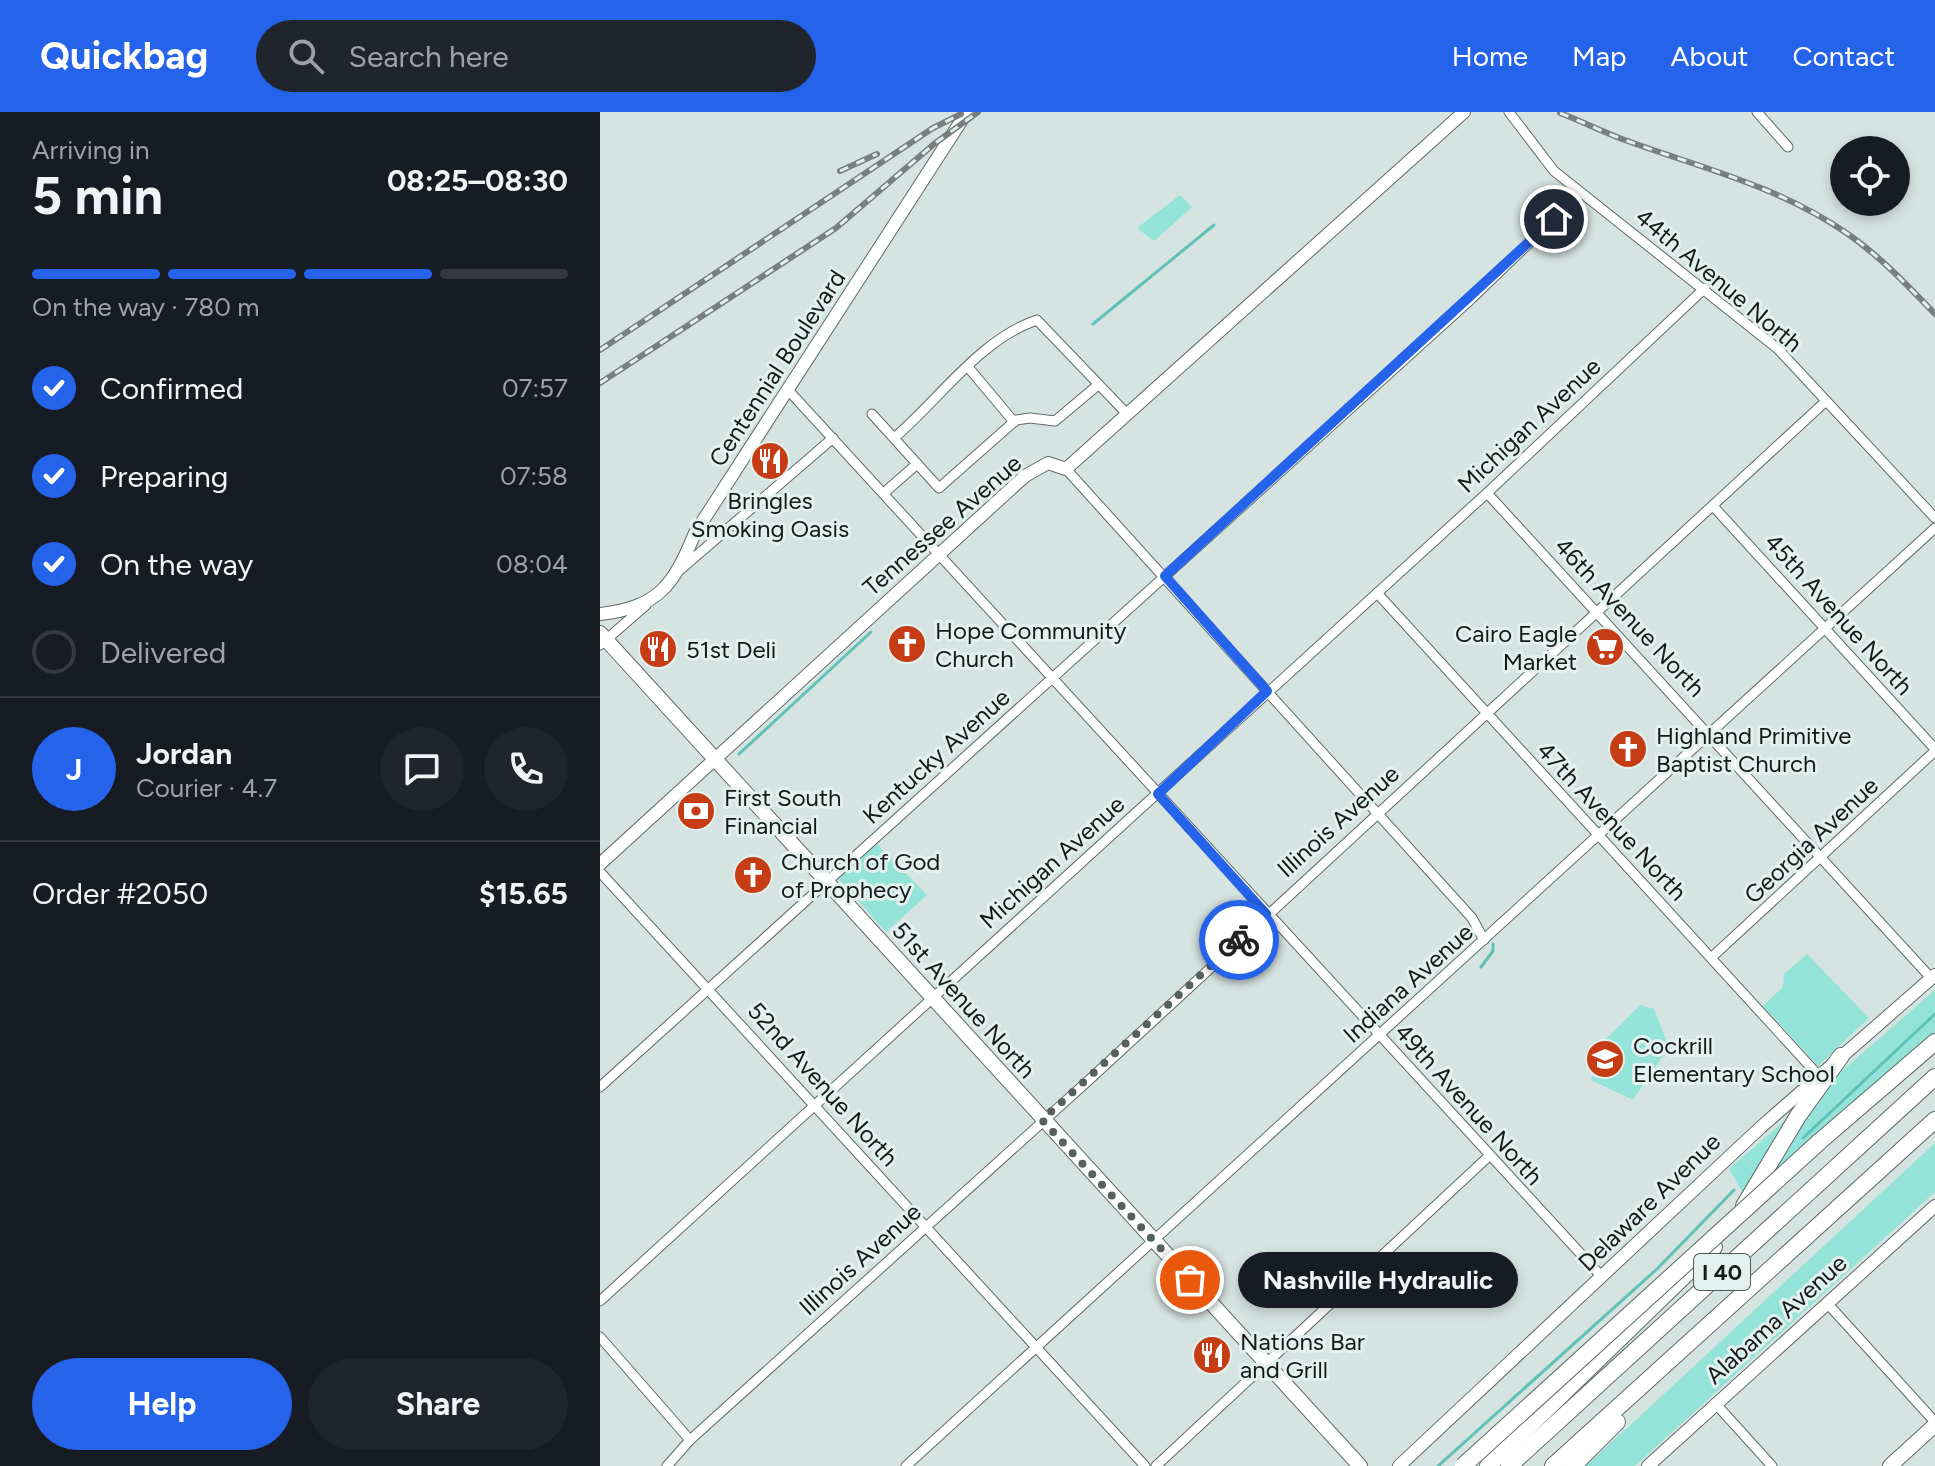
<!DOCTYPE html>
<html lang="en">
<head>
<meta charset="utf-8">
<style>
  body { margin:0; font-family:Figtree,sans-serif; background:#20242c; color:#f1f3f6; height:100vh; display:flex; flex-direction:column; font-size:30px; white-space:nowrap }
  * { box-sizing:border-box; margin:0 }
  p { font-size:26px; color:#9ea1a6 }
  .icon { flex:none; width:44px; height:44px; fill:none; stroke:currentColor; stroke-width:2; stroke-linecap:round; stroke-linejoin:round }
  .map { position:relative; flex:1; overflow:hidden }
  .side { display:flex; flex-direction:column; background:#171b24; width:600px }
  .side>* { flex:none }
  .controls { position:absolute; left:1230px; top:24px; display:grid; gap:16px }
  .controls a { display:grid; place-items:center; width:80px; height:80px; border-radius:50%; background:#171b24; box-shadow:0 4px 12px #0003; font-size:40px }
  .pin { position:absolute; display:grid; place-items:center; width:68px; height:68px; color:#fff; margin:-34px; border:4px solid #fff; border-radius:50%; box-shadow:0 2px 8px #0007 }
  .courier { position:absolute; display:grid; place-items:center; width:80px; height:80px; margin:-40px; border:6px solid #2563eb; border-radius:50%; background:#fff; color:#222; box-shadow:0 2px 10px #0007 }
  .bubble { position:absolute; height:56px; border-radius:28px; background:#171b24; box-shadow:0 4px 12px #0003; font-size:26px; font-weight:700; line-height:56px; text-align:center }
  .head em { font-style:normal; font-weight:700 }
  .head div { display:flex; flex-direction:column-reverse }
  .head { display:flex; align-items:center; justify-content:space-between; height:136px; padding:0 32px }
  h1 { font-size:52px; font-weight:700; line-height:60px }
  .bar { display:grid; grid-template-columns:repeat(4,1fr); gap:12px 8px; align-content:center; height:96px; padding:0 32px }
  .bar i { height:10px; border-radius:6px; background:#363941 }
  .bar .selected { background:#2563eb }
  .bar p { grid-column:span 4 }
  .line { display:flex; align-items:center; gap:20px; padding:0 32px; border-top:2px solid #363941 }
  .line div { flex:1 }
  .round { display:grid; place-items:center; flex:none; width:84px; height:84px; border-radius:42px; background:#20242c }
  ol { padding:0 32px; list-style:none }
  li { display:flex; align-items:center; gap:24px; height:88px }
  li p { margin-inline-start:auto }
  li .icon { padding:8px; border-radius:50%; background:#2563eb; color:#fff; stroke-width:4 }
  li:last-child { color:#9ea1a6 }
  li i { width:44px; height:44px; border:4px solid #363941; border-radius:50% }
  .button { display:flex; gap:16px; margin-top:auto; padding:16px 32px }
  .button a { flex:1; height:92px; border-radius:48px; background:#2563eb; color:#fff; font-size:32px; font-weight:700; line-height:92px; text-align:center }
  .button a+a { background:#20242c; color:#f1f3f6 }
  header { display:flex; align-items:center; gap:48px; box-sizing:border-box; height:112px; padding:0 40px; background:#2563eb; color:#fff }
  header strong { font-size:38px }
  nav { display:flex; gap:44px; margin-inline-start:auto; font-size:28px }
  .search { width:560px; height:72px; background:#20242c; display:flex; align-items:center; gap:20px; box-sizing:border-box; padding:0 28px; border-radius:44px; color:#9ea1a6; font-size:30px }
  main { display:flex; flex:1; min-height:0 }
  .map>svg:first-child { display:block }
  .green { fill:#94e3d9 }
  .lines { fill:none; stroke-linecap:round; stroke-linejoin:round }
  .stream { stroke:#60c2b7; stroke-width:3 }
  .street-casing { stroke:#5f6b69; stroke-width:11 }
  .secondary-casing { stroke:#5f6b69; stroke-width:14 }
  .primary-casing { stroke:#5f6b69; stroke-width:16 }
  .highway-casing { stroke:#5f6b69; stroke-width:18 }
  .street { stroke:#fff; stroke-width:9 }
  .secondary { stroke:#fff; stroke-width:12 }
  .primary { stroke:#fff; stroke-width:14 }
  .highway { stroke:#fff; stroke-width:16 }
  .rail-casing { stroke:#77807f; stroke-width:6 }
  .rail { stroke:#e2f0ee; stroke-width:3; stroke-dasharray:9; stroke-linecap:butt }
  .highway-bridge-casing { stroke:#5f6b69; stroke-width:18; stroke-linecap:butt }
  .highway-bridge { stroke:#fff; stroke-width:16 }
  .done { stroke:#58605f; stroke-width:8; stroke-dasharray:0 14.4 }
  .route { stroke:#2563eb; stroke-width:10 }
  .labels { text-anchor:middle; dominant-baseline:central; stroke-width:6; stroke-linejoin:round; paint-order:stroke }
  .shield { fill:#e2f0ee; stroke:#525a59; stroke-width:2 }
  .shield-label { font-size:22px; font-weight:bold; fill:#151a19 }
  .street-label { font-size:24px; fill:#151a19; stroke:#e2f0ee }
  .poi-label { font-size:24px; fill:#151a19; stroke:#e2f0ee; text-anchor:start }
</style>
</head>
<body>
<header>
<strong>Quickbag</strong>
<div class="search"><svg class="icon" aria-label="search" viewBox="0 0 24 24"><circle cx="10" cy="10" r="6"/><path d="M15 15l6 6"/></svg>Search here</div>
<nav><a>Home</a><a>Map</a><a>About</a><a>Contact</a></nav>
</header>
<main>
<section class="side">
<div class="head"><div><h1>5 min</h1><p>Arriving in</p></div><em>08:25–08:30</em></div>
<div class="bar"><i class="selected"></i><i class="selected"></i><i class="selected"></i><i></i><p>On the way · 780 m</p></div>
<ol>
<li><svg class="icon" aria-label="check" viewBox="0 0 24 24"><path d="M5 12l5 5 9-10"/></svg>Confirmed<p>07:57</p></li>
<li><svg class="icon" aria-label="check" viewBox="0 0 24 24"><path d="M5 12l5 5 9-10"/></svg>Preparing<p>07:58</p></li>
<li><svg class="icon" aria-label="check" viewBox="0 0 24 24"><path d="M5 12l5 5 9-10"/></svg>On the way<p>08:04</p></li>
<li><i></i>Delivered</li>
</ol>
<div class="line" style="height:144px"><b class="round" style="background:#2563eb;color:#fff">J</b><div><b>Jordan</b><p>Courier · 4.7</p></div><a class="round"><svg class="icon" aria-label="chat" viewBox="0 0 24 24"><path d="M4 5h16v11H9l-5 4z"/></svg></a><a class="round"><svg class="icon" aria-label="phone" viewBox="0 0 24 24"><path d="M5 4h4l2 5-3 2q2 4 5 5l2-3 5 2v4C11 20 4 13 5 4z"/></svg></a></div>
<div class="line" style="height:104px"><div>Order #2050</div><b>$15.65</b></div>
<div class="button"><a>Help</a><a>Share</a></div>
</section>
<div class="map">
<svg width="1335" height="1354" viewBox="0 0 1335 1354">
  <rect width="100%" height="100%" fill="#d5e3e1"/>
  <!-- green -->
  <g class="green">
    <polygon points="580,83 592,95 554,129 537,116"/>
    <polygon points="276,731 327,783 286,820 238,766"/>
    <polygon points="1207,842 1269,906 1218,954 1163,894 1183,875 1184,862"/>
    <polygon points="1335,878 1335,921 1145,1084 1129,1057"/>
    <polygon points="1040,893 1054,897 1069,935 1033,988 991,968 1006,927"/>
    <polygon points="1335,1031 1335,1080 1035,1354 986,1354"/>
  </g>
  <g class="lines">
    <!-- stream -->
    <g class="stream">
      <polyline points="493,212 614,113"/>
      <polyline points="139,642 271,520"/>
      <polyline points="881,855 893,839 893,832"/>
      <polyline points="1203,1026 1335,902"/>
      <polyline points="838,1354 1057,1157 1134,1078"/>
    </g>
    <defs>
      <g id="street">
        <polyline points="909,0 954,59 1178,237 1335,406"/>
        <polyline points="1157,0 1188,35"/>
        <polyline points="368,255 414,310"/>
        <polyline points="189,279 1002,1165"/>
        <polyline points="272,302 339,376 416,308 430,306 455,309 498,273"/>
        <path d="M294,326C339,288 380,227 437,208L528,303"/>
        <polyline points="466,357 872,806 884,828"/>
        <polyline points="285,380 317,352"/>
        <polyline points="887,381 1331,866"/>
        <polyline points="1113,394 1335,637"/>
        <polyline points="81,457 233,326"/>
        <polyline points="777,481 1218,963"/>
        <polyline points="0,533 46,493"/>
        <polyline points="0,760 545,1354"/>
        <polyline points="1112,845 1335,639"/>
        <polyline points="0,975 867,191 981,81"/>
        <polyline points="0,1189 887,381 1105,176"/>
        <polyline points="1227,1191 1335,1310"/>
        <polyline points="0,1225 90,1328"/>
        <polyline points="1115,1291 1172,1354"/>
        <polyline points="67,1354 90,1328 489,968 1225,290"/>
        <polyline points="306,1354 1335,416"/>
        <polyline points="556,1354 889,1044"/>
      </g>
      <g id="secondary">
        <path d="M0,502C59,495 73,474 95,421L367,0"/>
        <polyline points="0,752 425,364 448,351 466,357 864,0"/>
        <polyline points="799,1354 1161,1015 1335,863"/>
        <polyline points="1048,1354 1335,1094"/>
      </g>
      <g id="primary">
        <polyline points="0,521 760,1354"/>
        <polyline points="1290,1354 1335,1313"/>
      </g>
      <g id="highway">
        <polyline points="1219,1030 1335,930"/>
        <polyline points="1144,1094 1198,1004 1241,944"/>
        <polyline points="888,1354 1114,1135"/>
        <polyline points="909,1354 1335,965"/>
        <polyline points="953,1354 1335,1008"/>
        <polyline points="973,1354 1017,1310"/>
      </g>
    </defs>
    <!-- street casing -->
    <use href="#street" class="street-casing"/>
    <!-- secondary casing -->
    <use href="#secondary" class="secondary-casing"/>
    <!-- primary casing -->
    <use href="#primary" class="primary-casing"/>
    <!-- highway casing -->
    <use href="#highway" class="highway-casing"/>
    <!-- street -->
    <use href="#street" class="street"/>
    <!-- secondary -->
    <use href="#secondary" class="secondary"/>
    <!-- primary -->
    <use href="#primary" class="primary"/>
    <!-- highway -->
    <use href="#highway" class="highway"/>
    <defs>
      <g id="rail">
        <path d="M960,1C981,9 1001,19 1022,27C1098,55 1176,73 1245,120C1279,143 1307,173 1335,202"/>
        <polyline points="240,59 277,42"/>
        <polyline points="0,238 333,16 361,2"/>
        <polyline points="0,271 236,116 334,32 378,0"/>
      </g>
    </defs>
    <!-- rail casing -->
    <use href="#rail" class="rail-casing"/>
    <!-- rail -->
    <use href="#rail" class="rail"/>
    <defs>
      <polyline id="highway-bridge" points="863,1354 1219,1030"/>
    </defs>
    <!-- highway-bridge casing -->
    <use href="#highway-bridge" class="highway-bridge-casing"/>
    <!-- highway-bridge -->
    <use href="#highway-bridge" class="highway-bridge"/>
  </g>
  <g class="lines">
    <!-- done -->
    <polyline class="done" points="590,1168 442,1008 639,828"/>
    <!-- route -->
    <polyline class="route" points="639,828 666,802 558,682 667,579 565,464 954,107"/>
  </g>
  <!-- icons -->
  <defs>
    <symbol id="restaurant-disc" viewBox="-11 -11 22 22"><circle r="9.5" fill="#c63d15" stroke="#e2f0ee"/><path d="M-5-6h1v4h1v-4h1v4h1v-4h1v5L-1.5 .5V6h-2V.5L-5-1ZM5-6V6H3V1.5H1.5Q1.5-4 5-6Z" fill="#fff"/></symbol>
    <symbol id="church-disc" viewBox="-11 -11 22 22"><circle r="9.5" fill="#c63d15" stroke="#e2f0ee"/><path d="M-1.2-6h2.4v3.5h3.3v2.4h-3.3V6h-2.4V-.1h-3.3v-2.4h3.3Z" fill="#fff"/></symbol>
    <symbol id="supermarket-disc" viewBox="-11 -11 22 22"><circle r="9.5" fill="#c63d15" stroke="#e2f0ee"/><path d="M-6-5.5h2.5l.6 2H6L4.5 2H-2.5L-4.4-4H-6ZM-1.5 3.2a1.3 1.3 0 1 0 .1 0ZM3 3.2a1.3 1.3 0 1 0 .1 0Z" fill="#fff"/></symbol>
    <symbol id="bank-disc" viewBox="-11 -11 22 22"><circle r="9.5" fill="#c63d15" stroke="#e2f0ee"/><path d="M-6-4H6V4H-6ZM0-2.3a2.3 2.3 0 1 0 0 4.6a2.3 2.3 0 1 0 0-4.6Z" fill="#fff"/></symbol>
    <symbol id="school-disc" viewBox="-11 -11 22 22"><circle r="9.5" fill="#c63d15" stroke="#e2f0ee"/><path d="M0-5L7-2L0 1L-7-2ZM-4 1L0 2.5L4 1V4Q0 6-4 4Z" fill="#fff"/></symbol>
  </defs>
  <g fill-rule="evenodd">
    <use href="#restaurant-disc" x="148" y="327" width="44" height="44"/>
    <use href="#church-disc" x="285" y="510" width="44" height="44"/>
    <use href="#supermarket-disc" x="983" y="513" width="44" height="44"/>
    <use href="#restaurant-disc" x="36" y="515" width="44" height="44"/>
    <use href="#church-disc" x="1006" y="615" width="44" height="44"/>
    <use href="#bank-disc" x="74" y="677" width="44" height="44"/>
    <use href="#church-disc" x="131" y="741" width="44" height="44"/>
    <use href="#school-disc" x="983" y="925" width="44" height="44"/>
    <use href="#restaurant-disc" x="590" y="1221" width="44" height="44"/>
  </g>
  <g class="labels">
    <!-- shield labels -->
    <rect class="shield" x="1094" y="1142" width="56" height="36" rx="6"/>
    <g class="shield-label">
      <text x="1122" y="1160">I 40</text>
    </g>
    <!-- street labels -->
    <g class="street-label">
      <text transform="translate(1119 168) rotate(40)">44th Avenue North</text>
      <text transform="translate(177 256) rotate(-57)">Centennial Boulevard</text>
      <text transform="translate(929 313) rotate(-43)">Michigan Avenue</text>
      <text transform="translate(342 413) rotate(-41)">Tennessee Avenue</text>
      <text transform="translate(1239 502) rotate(48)">45th Avenue North</text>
      <text transform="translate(1030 505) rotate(47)">46th Avenue North</text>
      <text transform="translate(336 644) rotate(-42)">Kentucky Avenue</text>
      <text transform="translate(738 709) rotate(-42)">Illinois Avenue</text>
      <text transform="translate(1012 709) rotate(47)">47th Avenue North</text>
      <text transform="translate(1211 728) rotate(-43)">Georgia Avenue</text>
      <text transform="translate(452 750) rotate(-42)">Michigan Avenue</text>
      <text transform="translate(808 871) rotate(-42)">Indiana Avenue</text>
      <text transform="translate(364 888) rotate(48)">51st Avenue North</text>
      <text transform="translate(223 972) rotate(48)">52nd Avenue North</text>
      <text transform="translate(869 992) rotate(48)">49th Avenue North</text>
      <text transform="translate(1049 1090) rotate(-44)">Delaware Avenue</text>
      <text transform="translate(260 1147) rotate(-42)">Illinois Avenue</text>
      <text transform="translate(1176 1207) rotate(-42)">Alabama Avenue</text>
    </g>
    <!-- poi labels -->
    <g class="poi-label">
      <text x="170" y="388" text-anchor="middle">Bringles<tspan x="170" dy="28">Smoking Oasis</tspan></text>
      <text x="335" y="518">Hope Community<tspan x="335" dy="28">Church</tspan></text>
      <text x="977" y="521" text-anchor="end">Cairo Eagle<tspan x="977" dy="28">Market</tspan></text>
      <text x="86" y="537">51st Deli</text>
      <text x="1056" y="623">Highland Primitive<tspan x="1056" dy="28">Baptist Church</tspan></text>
      <text x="124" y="685">First South<tspan x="124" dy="28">Financial</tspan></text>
      <text x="181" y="749">Church of God<tspan x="181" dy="28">of Prophecy</tspan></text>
      <text x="1033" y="933">Cockrill<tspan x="1033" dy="28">Elementary School</tspan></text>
      <text x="640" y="1229">Nations Bar<tspan x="640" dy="28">and Grill</tspan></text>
    </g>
  </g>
</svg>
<div class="controls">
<a><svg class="icon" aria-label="locate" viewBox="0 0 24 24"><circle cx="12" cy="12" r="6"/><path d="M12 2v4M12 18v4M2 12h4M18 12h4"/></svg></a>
</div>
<div class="pin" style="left:590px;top:1168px;background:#ea580c"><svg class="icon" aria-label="bag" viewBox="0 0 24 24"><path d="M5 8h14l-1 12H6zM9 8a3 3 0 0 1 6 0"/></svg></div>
<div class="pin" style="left:954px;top:107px;background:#1f2937"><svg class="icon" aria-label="home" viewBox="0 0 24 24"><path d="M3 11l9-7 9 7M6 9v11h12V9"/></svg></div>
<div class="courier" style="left:639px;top:828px"><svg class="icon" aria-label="bike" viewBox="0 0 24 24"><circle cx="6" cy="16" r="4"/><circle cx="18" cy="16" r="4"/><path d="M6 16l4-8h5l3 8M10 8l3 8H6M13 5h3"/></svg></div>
<div class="bubble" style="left:638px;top:1140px;width:280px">Nashville Hydraulic</div>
</div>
</main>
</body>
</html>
